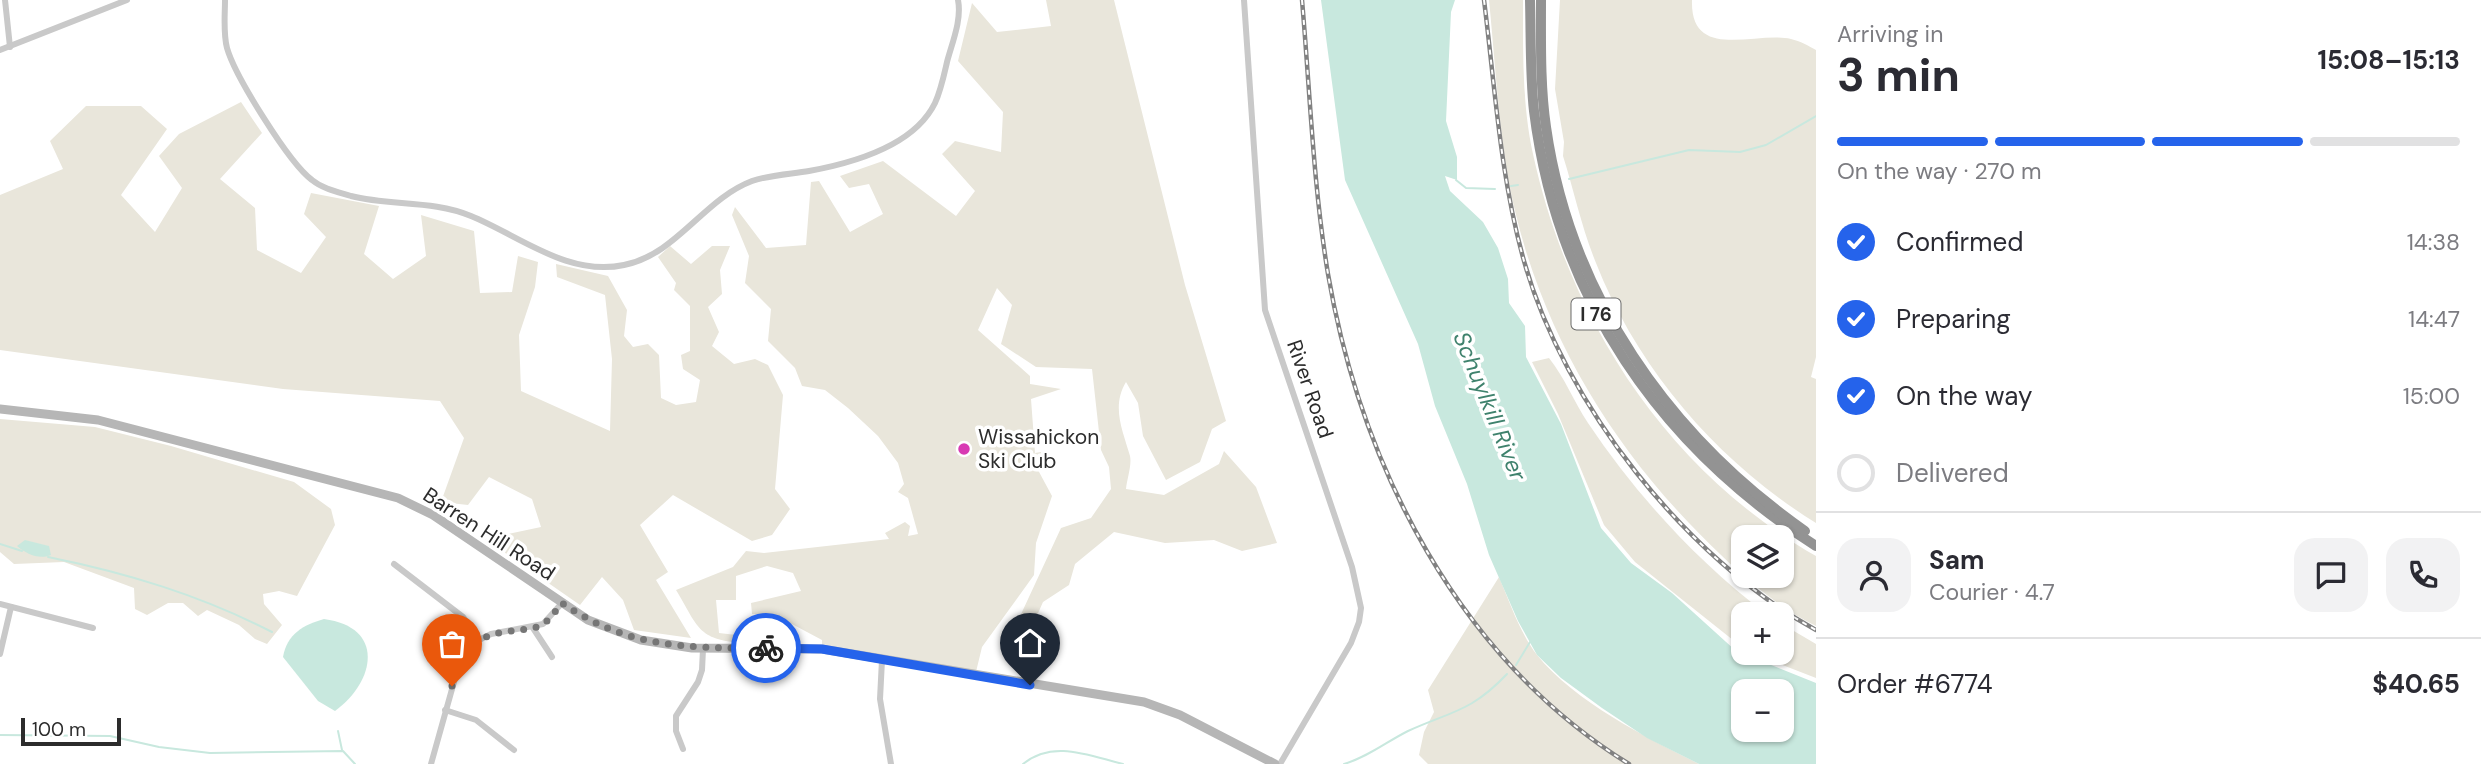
<!DOCTYPE html>
<html lang="en">
<head>
<meta charset="utf-8">
<style>
  body { margin:0; font-family:"DM Sans",sans-serif; background:#f2f2f3; color:#2b2b33; height:100vh; display:flex; flex-direction:column; font-size:26px; white-space:nowrap }
  * { box-sizing:border-box; margin:0 }
  p { font-size:23px; color:#7c7c81 }
  .icon { flex:none; width:38px; height:38px; fill:none; stroke:currentColor; stroke-width:2; stroke-linecap:round; stroke-linejoin:round }
  .map { position:relative; flex:1; overflow:hidden }
  .panel { display:flex; flex-direction:column; background:#fff; width:665px }
  .panel>* { flex:none }
  .fabs { position:absolute; left:1731px; top:525px; display:grid; gap:14px }
  .fabs a { display:grid; place-items:center; width:63px; height:63px; border-radius:14px; background:#fff; box-shadow:0 2px 5px #0004; font-size:35px }
  .scale { position:absolute; left:21px; bottom:18px; width:100px; box-sizing:border-box; padding-left:7px; border:4px solid #2c2c2c; border-top:0; font-size:19px; line-height:24px; white-space:nowrap; color:#2c2c2c; -webkit-text-stroke:5px #fff; paint-order:stroke }
  .pin { position:absolute; display:grid; place-items:center; width:60px; height:60px; color:#fff; margin:-72px -30px; border-radius:50% 50% 50% 0; rotate:-45deg; box-shadow:0 0 7px #0007 }
  .pin .icon { rotate:45deg }
  .courier { position:absolute; display:grid; place-items:center; width:70px; height:70px; margin:-35px; border:5px solid #2563eb; border-radius:50%; background:#fff; color:#222; box-shadow:0 2px 9px #0007 }
  .headline em { font-style:normal; font-weight:700 }
  .headline div { display:flex; flex-direction:column-reverse }
  .headline { display:flex; align-items:center; justify-content:space-between; height:119px; padding:0 21px }
  h1 { font-size:46px; font-weight:700; line-height:52px }
  .bar { display:grid; grid-template-columns:repeat(4,1fr); gap:10px 7px; align-content:center; height:84px; padding:0 21px }
  .bar i { height:9px; border-radius:5px; background:#e1e1e2 }
  .bar .active { background:#2563eb }
  .bar p { grid-column:span 4 }
  .line { display:flex; align-items:center; gap:18px; padding:0 21px; border-top:2px solid #e1e1e2 }
  .line div { flex:1 }
  .round { display:grid; place-items:center; flex:none; width:74px; height:74px; border-radius:21px; background:#f2f2f3 }
  ol { padding:0 21px; list-style:none }
  li { display:flex; align-items:center; gap:21px; height:77px }
  li p { margin-inline-start:auto }
  li .icon { padding:7px; border-radius:50%; background:#2563eb; color:#fff; stroke-width:4 }
  li:last-child { color:#7c7c81 }
  li i { width:38px; height:38px; border:4px solid #e1e1e2; border-radius:50% }
  main { display:flex; flex:1; min-height:0 }
  .map>svg:first-child { display:block }
  .green { fill:#e9e6db; fill-rule:evenodd }
  .water { fill:#c8e8de; fill-rule:evenodd }
  .lines { fill:none; stroke-linecap:round; stroke-linejoin:round }
  .stream { stroke:#c8e8de; stroke-width:2 }
  .street { stroke:#c9c9c9; stroke-width:6 }
  .secondary { stroke:#b6b6b6; stroke-width:9 }
  .highway { stroke:#939393; stroke-width:10 }
  .rail-casing { stroke:#818181; stroke-width:4.5 }
  .rail { stroke:#fff; stroke-width:2; stroke-dasharray:5; stroke-linecap:butt }
  .done { stroke:#767676; stroke-width:7; stroke-dasharray:0 12.6 }
  .route { stroke:#2563eb; stroke-width:9 }
  .poi-dot { fill:#d83ab3; stroke:#fff; stroke-width:2.5 }
  .labels { text-anchor:middle; dominant-baseline:central; stroke-width:7; stroke-linejoin:round; paint-order:stroke }
  .shield { fill:#fff; stroke:#6b6b6b; stroke-width:2 }
  .shield-label { font-size:19px; font-weight:bold; fill:#2c2c2c }
  .street-label { font-size:21px; fill:#2c2c2c; stroke:#fff }
  .poi-label { font-size:21px; fill:#2c2c2c; stroke:#fff; text-anchor:start }
  .water-label { font-size:23px; font-style:italic; fill:#3f826d; stroke:#fff }
</style>
</head>
<body>
<main>
<div class="map">
<svg width="1816" height="764" viewBox="0 0 1816 764">
  <rect width="100%" height="100%" fill="#fff"/>
  <!-- green -->
  <g class="green">
    <path d="M1046,0H1114L1185,285L1226,421L1212,429L1200,462L1166,480L1143,436L1138,403L1126,382C1111,407 1123,431 1130,456C1132,465 1127,479 1126,489L1164,495L1219,464L1224,451L1256,487L1277,543L1242,551L1214,540L1165,543L1114,532L1075,564L1069,585L1043,602L1027,638L1009,640L1061,528L1091,518L1111,489L1109,467L1101,450L1092,369L1036,367L1001,344L1012,305L997,288L978,330L1030,376V384L1061,389L1031,399L1035,453L1041,452L1038,470L1052,496L1036,543L1034,575L982,647L975,676L822,644V640L775,615L752,614L751,603L801,591L793,573L767,566L736,576V600H716L719,633L745,636L743,643C697,640 698,626 676,590L733,567L746,551L764,553L889,539L885,533L905,522L910,526L908,536L918,534L908,498L898,492L904,484L898,463L878,436L848,408L825,390L802,386L795,368L768,341L771,309L745,283L749,256L732,215L735,207L766,248L806,245L811,182L819,181L850,232L883,214L869,184L849,188L840,176L883,161L956,216L975,191L942,154L955,141L1001,152L1003,112L958,61L972,3L997,32L1051,26Z"/>
    <path d="M1489,0H1523C1523,51 1522,104 1533,154C1569,320 1667,471 1816,556V626C1767,602 1726,561 1689,523C1605,435 1543,329 1515,211C1499,142 1496,70 1489,0ZM1743,537H1782V576H1743Z"/>
    <path d="M1560,0H1692C1690,62 1756,31 1791,39C1800,41 1809,46 1816,50V357L1811,377L1816,379V523C1719,463 1638,370 1596,263C1582,229 1574,191 1563,156L1564,142L1555,89Z"/>
    <polygon points="241,102 262,133 220,179 255,208 257,250 301,273 326,237 304,214 311,193 379,206 364,254 393,279 426,256 421,215 474,231 480,293 512,292 518,256 538,262 535,287 519,335 521,391 610,431 612,359 605,295 557,277 556,264 608,276 627,310 624,336 633,347 648,344 659,355 661,398 676,405 696,402 700,380 683,369 681,355 690,351 690,306 674,290 676,283 658,257 670,246 691,264 712,246 730,246 720,270 722,294 708,307 719,332 712,346 734,364 755,359 768,365 783,395 775,489 790,509 772,535 752,541 673,495 640,525 668,572 656,580 691,638 634,630 623,600 602,577 580,605 485,539 541,527 532,499 489,477 468,505 441,502 464,438 440,401 283,389 0,350 0,195 63,169 50,141 86,106 141,106 167,129 121,195 155,232 182,188 159,156 179,134"/>
    <path d="M1549,358C1565,378 1574,402 1588,423C1637,496 1696,560 1766,614H1743V648L1635,562L1604,525L1558,414L1532,362Z"/>
    <polygon points="0,419 95,427 171,446 294,482 331,509 335,525 297,596 279,591 263,594 264,604 282,625 267,644 255,639 239,625 207,610 198,616 183,603 168,603 147,615 135,609 134,588 64,562 14,564 0,552"/>
    <path d="M1499,577C1510,603 1520,633 1537,655C1575,702 1646,737 1699,764H1428L1419,755L1424,732L1434,712L1428,690Z"/>
    <polygon points="1782,624 1816,644 1816,678 1752,653 1782,653"/>
  </g>
  <!-- water -->
  <g class="water">
    <path d="M1321,0H1455L1451,12L1446,121L1457,157V180L1445,176L1450,191L1483,222L1498,248L1508,279L1509,303L1525,326L1526,357L1561,424L1601,528L1631,563L1672,593L1736,651L1816,683V764H1699L1647,738L1602,708L1561,678L1537,655L1518,621L1489,555L1467,484L1435,406L1418,344L1345,180ZM1743,691H1782V730H1743Z"/>
    <path d="M25,540L49,546L51,555C38,560 27,554 17,546Z"/>
    <path d="M324,619C385,627 376,681 335,711L318,701L283,657C287,634 303,625 324,619Z"/>
  </g>
  <g class="lines">
    <!-- stream -->
    <g class="stream">
      <polyline points="1569,179 1689,150 1740,152 1766,145 1816,116"/>
      <polyline points="1456,180 1466,188 1495,189"/>
      <polyline points="1511,186 1518,185"/>
      <polyline points="0,544 22,551"/>
      <path d="M48,557C127,573 200,595 272,632"/>
      <polyline points="1516,665 1530,642"/>
      <polyline points="338,731 342,750"/>
      <polyline points="0,735 110,736 159,747 210,753 343,751 355,764"/>
      <path d="M1023,764C1053,739 1090,756 1123,764"/>
      <path d="M1344,764C1368,757 1386,742 1408,731C1452,711 1471,712 1507,674"/>
    </g>
    <!-- street -->
    <g class="street">
      <polyline points="5,0 10,47"/>
      <path d="M225,0C225,15 223,33 227,48C235,76 289,163 312,180C323,189 338,192 351,196C390,206 433,200 471,216C520,236 568,277 624,265C676,255 704,199 752,181C769,175 791,174 809,171C853,163 914,146 935,103C941,90 944,75 947,62C952,43 962,20 958,0"/>
      <polyline points="1244,0 1265,310 1352,567 1361,608 1359,622 1351,643 1280,764"/>
      <polyline points="0,50 127,0"/>
      <polyline points="394,564 463,617 479,640"/>
      <polyline points="0,604 93,628"/>
      <polyline points="533,628 552,657"/>
      <polyline points="0,654 11,607"/>
      <polyline points="882,660 880,699 891,764"/>
      <polyline points="445,710 476,720 514,750"/>
      <polyline points="683,749 676,731 676,716 698,682 702,670 703,649"/>
      <polyline points="431,764 461,657 479,640 491,634 543,624 562,603"/>
    </g>
    <!-- secondary -->
    <polyline class="secondary" points="0,409 98,420 398,498 433,515 588,620 641,640 692,648 822,649 1144,702 1180,715 1275,764"/>
    <!-- highway -->
    <g class="highway">
      <path d="M1530,0C1531,37 1530,75 1534,111C1557,297 1660,447 1816,546"/>
      <path d="M1541,0C1541,43 1540,85 1546,127C1570,295 1668,435 1805,531"/>
    </g>
    <defs>
      <g id="rail">
        <path d="M1302,0C1310,91 1313,184 1328,274C1361,466 1459,659 1629,764"/>
        <path d="M1484,0C1495,87 1500,176 1524,261C1564,404 1686,559 1816,630"/>
      </g>
    </defs>
    <!-- rail casing -->
    <use href="#rail" class="rail-casing"/>
    <!-- rail -->
    <use href="#rail" class="rail"/>
  </g>
  <g class="lines">
    <!-- done -->
    <path class="done" d="M452,686C460,651 474,635 511,631C522,629 534,630 543,624C551,619 556,610 562,603C629,649 687,648 766,648"/>
    <!-- route -->
    <polyline class="route" points="766,648 822,649 1030,685"/>
  </g>
  <!-- markers -->
  <circle class="poi-dot" cx="964" cy="449" r="7"/>
  <g class="labels">
    <!-- shield labels -->
    <rect class="shield" x="1571.5" y="298.5" width="49" height="31" rx="5"/>
    <g class="shield-label">
      <text x="1596" y="314">I 76</text>
    </g>
    <!-- street labels -->
    <g class="street-label">
      <text transform="translate(1310 389) rotate(71)">River Road</text>
      <text transform="translate(489 534) rotate(33)">Barren Hill Road</text>
    </g>
    <!-- poi labels -->
    <g class="poi-label">
      <text x="978" y="437">Wissahickon<tspan x="978" dy="24">Ski Club</tspan></text>
    </g>
    <!-- water labels -->
    <g class="water-label">
      <text transform="translate(1490 406) rotate(68)">Schuylkill River</text>
    </g>
  </g>
</svg>
<div class="fabs">
<a><svg class="icon" aria-label="layers" viewBox="0 0 24 24"><path d="M12 4l9 5-9 5-9-5zM3 14l9 5 9-5"/></svg></a>
<a>+</a>
<a>−</a>
</div>
<div class="scale">100 m</div>
<div class="pin" style="left:452px;top:686px;background:#ea580c"><svg class="icon" aria-label="bag" viewBox="0 0 24 24"><path d="M5 8h14l-1 12H6zM9 8a3 3 0 0 1 6 0"/></svg></div>
<div class="pin" style="left:1030px;top:685px;background:#1f2937"><svg class="icon" aria-label="home" viewBox="0 0 24 24"><path d="M3 11l9-7 9 7M6 9v11h12V9"/></svg></div>
<div class="courier" style="left:766px;top:648px"><svg class="icon" aria-label="bike" viewBox="0 0 24 24"><circle cx="6" cy="16" r="4"/><circle cx="18" cy="16" r="4"/><path d="M6 16l4-8h5l3 8M10 8l3 8H6M13 5h3"/></svg></div>
</div>
<section class="panel">
<div class="headline"><div><h1>3 min</h1><p>Arriving in</p></div><em>15:08–15:13</em></div>
<div class="bar"><i class="active"></i><i class="active"></i><i class="active"></i><i></i><p>On the way · 270 m</p></div>
<ol>
<li><svg class="icon" aria-label="check" viewBox="0 0 24 24"><path d="M5 12l5 5 9-10"/></svg>Confirmed<p>14:38</p></li>
<li><svg class="icon" aria-label="check" viewBox="0 0 24 24"><path d="M5 12l5 5 9-10"/></svg>Preparing<p>14:47</p></li>
<li><svg class="icon" aria-label="check" viewBox="0 0 24 24"><path d="M5 12l5 5 9-10"/></svg>On the way<p>15:00</p></li>
<li><i></i>Delivered</li>
</ol>
<div class="line" style="height:126px"><a class="round"><svg class="icon" aria-label="person" viewBox="0 0 24 24"><circle cx="12" cy="8" r="4"/><path d="M4 21q1-7 8-7t8 7"/></svg></a><div><b>Sam</b><p>Courier · 4.7</p></div><a class="round"><svg class="icon" aria-label="chat" viewBox="0 0 24 24"><path d="M4 5h16v11H9l-5 4z"/></svg></a><a class="round"><svg class="icon" aria-label="phone" viewBox="0 0 24 24"><path d="M5 4h4l2 5-3 2q2 4 5 5l2-3 5 2v4C11 20 4 13 5 4z"/></svg></a></div>
<div class="line" style="height:91px"><div>Order #6774</div><b>$40.65</b></div>
</section>
</main>
</body>
</html>
